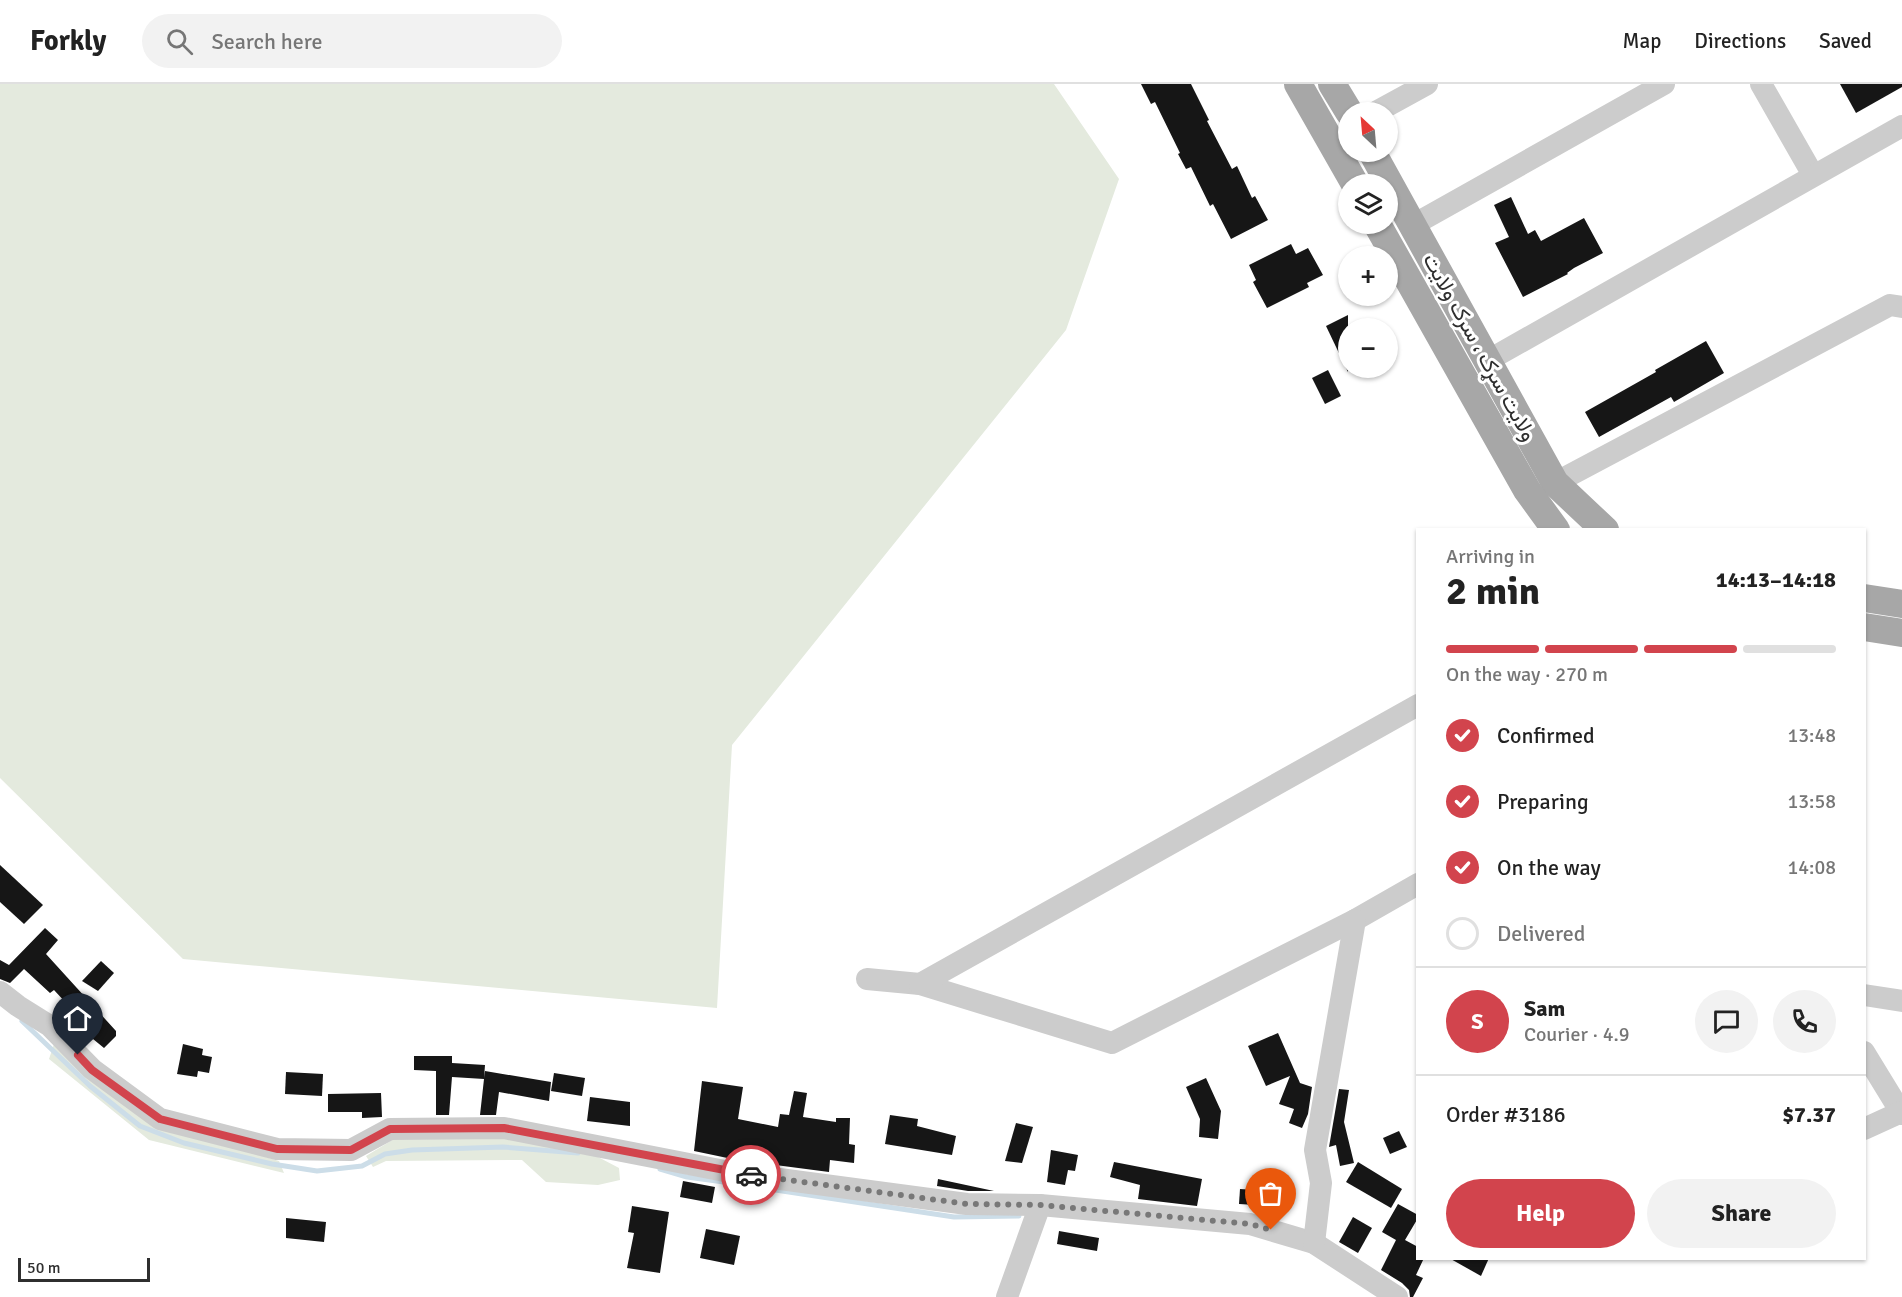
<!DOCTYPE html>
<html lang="en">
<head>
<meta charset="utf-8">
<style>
  body { margin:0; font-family:Signika,Vazirmatn,sans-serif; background:#f2f2f2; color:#222; height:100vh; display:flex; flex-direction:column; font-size:22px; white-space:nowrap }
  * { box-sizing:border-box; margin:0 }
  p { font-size:20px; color:#767676 }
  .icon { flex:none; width:33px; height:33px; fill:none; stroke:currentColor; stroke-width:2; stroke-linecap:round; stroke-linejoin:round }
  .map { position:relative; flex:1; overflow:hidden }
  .drawer { position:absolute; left:1416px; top:444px; width:450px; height:732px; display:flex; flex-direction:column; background:#fff; border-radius:0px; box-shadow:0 2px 4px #0004 }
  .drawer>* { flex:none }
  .needle { width:39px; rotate:334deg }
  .tools { position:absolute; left:1338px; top:18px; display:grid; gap:12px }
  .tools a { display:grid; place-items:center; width:60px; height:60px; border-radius:50%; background:#fff; box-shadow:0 2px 4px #0004; font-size:30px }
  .scale { position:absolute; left:18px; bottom:15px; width:132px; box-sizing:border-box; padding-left:6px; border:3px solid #2f2f2f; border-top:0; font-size:16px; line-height:21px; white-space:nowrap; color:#2f2f2f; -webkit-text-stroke:4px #fff; paint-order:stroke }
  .pin { position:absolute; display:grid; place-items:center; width:51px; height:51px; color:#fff; margin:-62px -26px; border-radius:50% 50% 50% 0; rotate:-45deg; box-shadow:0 0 6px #0007 }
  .pin .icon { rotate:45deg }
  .courier { position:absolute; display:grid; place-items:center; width:60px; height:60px; margin:-30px; border:4px solid #d2444d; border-radius:50%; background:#fff; color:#222; box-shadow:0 2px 8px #0007 }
  .overview em { font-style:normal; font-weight:700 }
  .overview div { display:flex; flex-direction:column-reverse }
  .overview { display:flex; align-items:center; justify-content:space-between; height:102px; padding:0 30px }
  h1 { font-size:39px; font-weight:700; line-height:45px }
  .bar { display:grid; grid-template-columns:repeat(4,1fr); gap:9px 6px; align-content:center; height:72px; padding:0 30px }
  .bar i { height:8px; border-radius:4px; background:#e0e0e0 }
  .bar .on { background:#d2444d }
  .bar p { grid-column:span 4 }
  .line { display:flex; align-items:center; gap:15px; padding:0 30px; border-top:2px solid #e0e0e0 }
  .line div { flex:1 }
  .round { display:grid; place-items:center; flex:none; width:63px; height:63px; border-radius:32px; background:#f2f2f2 }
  ol { padding:0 30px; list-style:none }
  li { display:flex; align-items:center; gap:18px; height:66px }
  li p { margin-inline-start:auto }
  li .icon { padding:6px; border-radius:50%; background:#d2444d; color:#fff; stroke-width:4 }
  li:last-child { color:#767676 }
  li i { width:33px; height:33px; border:3px solid #e0e0e0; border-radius:50% }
  .cta { display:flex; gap:12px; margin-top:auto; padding:12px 30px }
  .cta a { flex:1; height:69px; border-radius:36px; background:#d2444d; color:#fff; font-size:24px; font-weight:700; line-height:69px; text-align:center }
  .cta a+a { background:#f2f2f2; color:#222 }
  header { display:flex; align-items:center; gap:36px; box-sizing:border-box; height:84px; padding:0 30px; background:#fff; border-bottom:2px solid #e0e0e0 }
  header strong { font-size:28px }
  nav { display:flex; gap:33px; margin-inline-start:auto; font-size:21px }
  .search { width:420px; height:54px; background:#f2f2f2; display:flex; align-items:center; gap:15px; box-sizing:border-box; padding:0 21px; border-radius:33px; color:#767676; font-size:22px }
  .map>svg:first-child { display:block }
  .green { fill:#e4eade }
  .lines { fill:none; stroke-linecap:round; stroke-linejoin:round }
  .stream { stroke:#ccdde8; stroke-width:5 }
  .building { fill:#161616 }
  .minor { stroke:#ccc; stroke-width:22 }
  .major { stroke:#a7a7a7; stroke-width:28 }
  .done { stroke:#787878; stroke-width:6; stroke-dasharray:0 10.8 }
  .route { stroke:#d2444d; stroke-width:8 }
  .labels { text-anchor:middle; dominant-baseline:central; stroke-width:6; stroke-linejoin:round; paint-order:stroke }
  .street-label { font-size:22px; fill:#2f2f2f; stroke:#fff }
</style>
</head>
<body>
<header>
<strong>Forkly</strong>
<div class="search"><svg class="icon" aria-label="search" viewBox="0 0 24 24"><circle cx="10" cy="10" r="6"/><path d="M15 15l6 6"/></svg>Search here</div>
<nav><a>Map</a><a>Directions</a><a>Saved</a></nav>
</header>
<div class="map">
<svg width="1902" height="1213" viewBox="0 0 1902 1213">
  <rect width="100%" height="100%" fill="#fff"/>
  <!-- green -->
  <g class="green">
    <polygon points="0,0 1054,0 1119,95 1066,246 732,661 717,924 183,875 0,694"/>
    <polygon points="55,957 152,1039 279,1077 284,1089 149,1056 49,975"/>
    <polygon points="399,1052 523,1053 581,1064 619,1084 620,1096 598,1101 546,1098 522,1076 386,1077 373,1083 366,1072"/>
  </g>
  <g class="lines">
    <!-- stream -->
    <g class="stream">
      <polyline points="22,937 90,1002 140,1042 184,1059 272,1080 317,1087 362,1082 385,1070 412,1066 503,1063 578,1069"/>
      <polyline points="660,1085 687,1093 731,1099"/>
      <polyline points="769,1105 954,1133 1019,1132"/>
    </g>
  </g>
  <!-- building -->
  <g class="building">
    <polygon points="1141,0 1191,0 1209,36 1207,37 1232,85 1237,82 1252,114 1255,112 1268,136 1231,155 1213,120 1210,122 1191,83 1186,85 1178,70 1180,69 1155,18 1151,20"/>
    <polygon points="1840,0 1902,0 1902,3 1856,29"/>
    <polygon points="1511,113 1528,150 1535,146 1541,157 1584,134 1603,169 1574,184 1567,189 1568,190 1523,213 1495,159 1509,153 1494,121"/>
    <polygon points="1291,160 1296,170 1308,164 1323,191 1307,199 1309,203 1267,224 1253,198 1256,196 1249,181"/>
    <polygon points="1348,231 1348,288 1326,242"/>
    <polygon points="1706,257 1724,289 1674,318 1671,313 1599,353 1585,328 1656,288 1655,286"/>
    <polygon points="1328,286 1341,312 1325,320 1312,294"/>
    <polygon points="0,781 43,821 24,840 0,818"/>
    <polygon points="45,844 58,856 46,870 116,947 116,952 104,964 93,955 87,960 69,943 79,933 54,906 50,909 24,885 10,899 0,895 0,876 9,881"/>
    <polygon points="101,877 114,889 98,907 82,897"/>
    <polygon points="1278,949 1300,999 1312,1003 1308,1030 1302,1044 1289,1039 1294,1025 1279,1020 1290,992 1266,1002 1248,962"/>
    <polygon points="183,960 203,965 202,971 212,973 209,989 198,987 197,993 177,990"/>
    <polygon points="414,972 452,972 452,979 485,981 484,994 485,987 551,998 549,1017 499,1008 496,1031 480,1031 484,995 452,993 449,1031 436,1031 436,987 414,986"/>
    <polygon points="286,988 323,990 322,1012 285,1010"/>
    <polygon points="554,989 585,994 582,1012 551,1007"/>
    <polygon points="1206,994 1221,1027 1218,1055 1199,1053 1200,1035 1186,1003"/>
    <polygon points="702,997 743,1003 738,1035 778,1043 780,1030 789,1031 794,1007 807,1009 803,1033 836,1038 836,1034 850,1034 849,1060 855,1061 854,1079 830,1076 829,1088 737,1076 694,1067"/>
    <polygon points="1339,1005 1349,1006 1344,1038 1354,1079 1340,1082 1336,1061 1329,1063"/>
    <polygon points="381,1009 382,1033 362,1034 362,1028 328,1028 328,1010"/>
    <polygon points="590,1013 630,1018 630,1042 587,1037"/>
    <polygon points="890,1031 918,1035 917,1042 956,1052 952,1071 885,1060"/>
    <polygon points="1016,1039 1033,1043 1022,1079 1005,1077"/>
    <polygon points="1399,1047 1407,1063 1390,1070 1383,1054"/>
    <polygon points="1051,1066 1078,1071 1075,1087 1068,1086 1065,1101 1047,1098"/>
    <polygon points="1114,1078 1202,1095 1197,1122 1138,1115 1140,1101 1110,1093"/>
    <polygon points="1358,1078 1402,1105 1391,1124 1346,1098"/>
    <polygon points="938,1095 994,1107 968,1107 937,1102"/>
    <polygon points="683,1097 715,1103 712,1119 680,1113"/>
    <polygon points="1240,1105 1273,1107 1272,1122 1239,1120"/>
    <polygon points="1398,1120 1418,1131 1418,1134 1405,1156 1418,1163 1418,1174 1424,1174 1416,1191 1423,1194 1413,1213 1410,1213 1409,1206 1402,1199 1381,1186 1396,1156 1382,1148"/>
    <polygon points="632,1122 669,1128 660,1189 627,1184 634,1149 628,1148"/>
    <polygon points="1353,1133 1372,1144 1358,1169 1339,1158"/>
    <polygon points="286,1134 326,1138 324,1158 286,1154"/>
    <polygon points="706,1145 740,1152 734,1181 700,1174"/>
    <polygon points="1059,1147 1099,1154 1097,1167 1057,1160"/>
    <polygon points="1449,1174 1489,1174 1481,1192"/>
  </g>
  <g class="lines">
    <!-- minor -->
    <g class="minor">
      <polyline points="1761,0 1813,91"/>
      <polyline points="1376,28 1427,0"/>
      <polyline points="1413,141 1664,0"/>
      <polyline points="1487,277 1902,42"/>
      <polyline points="1555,399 1890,221 1902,223"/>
      <polyline points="867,895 920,900 1112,959 1355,836 1418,800"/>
      <polyline points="920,900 1418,621"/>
      <polyline points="0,908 18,922 50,942 92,985 160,1035 277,1065 351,1066 390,1045 504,1044 735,1089 967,1120 1040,1121 1250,1140 1314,1159 1397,1213"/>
      <polyline points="1864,911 1902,917"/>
      <polyline points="1864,968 1902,1030"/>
      <polyline points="1864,1045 1901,1028"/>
      <polyline points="1314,1159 1321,1099 1315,1066 1355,836"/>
      <polyline points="1007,1213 1040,1121"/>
    </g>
    <!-- major -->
    <g class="major">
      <polyline points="1298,0 1355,100"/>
      <polyline points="1332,0 1349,28"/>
      <polyline points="1372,68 1555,399 1605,446"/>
      <polyline points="1377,140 1527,406 1556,446"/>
      <polyline points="1864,514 1902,520"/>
      <polyline points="1864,543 1902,549"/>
    </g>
  </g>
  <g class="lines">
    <!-- done -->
    <polyline class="done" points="751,1091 967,1120 1040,1121 1250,1140 1271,1146"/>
    <!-- route -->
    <polyline class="route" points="78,971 92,986 160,1035 277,1065 351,1066 390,1045 504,1044 751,1091"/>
  </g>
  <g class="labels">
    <!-- street labels -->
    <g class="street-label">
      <text transform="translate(1480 263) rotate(61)">ولایت سړک ، سرک ولایت</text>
    </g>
  </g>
</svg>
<div class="tools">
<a><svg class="needle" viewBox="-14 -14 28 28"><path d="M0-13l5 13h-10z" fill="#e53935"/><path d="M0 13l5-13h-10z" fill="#767676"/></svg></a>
<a><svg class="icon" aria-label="layers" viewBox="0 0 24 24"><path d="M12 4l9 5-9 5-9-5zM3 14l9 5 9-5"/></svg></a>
<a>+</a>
<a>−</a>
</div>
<div class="scale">50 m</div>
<div class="pin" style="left:1271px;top:1146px;background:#ea580c"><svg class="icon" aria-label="bag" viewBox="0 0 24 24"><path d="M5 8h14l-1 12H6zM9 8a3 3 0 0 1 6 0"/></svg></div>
<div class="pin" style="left:78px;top:971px;background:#1f2937"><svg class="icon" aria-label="home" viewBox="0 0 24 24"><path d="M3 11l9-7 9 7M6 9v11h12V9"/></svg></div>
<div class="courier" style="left:751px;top:1091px"><svg class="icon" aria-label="car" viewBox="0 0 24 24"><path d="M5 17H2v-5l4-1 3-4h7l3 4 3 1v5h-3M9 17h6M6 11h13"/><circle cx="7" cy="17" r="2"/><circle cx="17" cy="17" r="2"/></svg></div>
<section class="drawer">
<div class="overview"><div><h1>2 min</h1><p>Arriving in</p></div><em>14:13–14:18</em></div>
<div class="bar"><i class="on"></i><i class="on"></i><i class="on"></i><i></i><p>On the way · 270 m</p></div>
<ol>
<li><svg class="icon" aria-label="check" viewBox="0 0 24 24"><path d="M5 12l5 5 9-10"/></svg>Confirmed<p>13:48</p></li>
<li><svg class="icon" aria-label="check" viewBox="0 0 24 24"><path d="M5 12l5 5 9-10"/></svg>Preparing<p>13:58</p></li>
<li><svg class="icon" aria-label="check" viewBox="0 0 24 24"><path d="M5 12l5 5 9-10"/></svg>On the way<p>14:08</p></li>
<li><i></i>Delivered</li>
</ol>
<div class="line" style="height:108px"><b class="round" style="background:#d2444d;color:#fff">S</b><div><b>Sam</b><p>Courier · 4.9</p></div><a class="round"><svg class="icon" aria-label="chat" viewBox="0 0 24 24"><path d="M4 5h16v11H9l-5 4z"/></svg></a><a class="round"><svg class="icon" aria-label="phone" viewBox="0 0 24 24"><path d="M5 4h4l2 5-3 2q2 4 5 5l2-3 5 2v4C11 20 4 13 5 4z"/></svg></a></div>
<div class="line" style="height:78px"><div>Order #3186</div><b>$7.37</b></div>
<div class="cta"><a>Help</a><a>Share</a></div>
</section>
</div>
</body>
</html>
